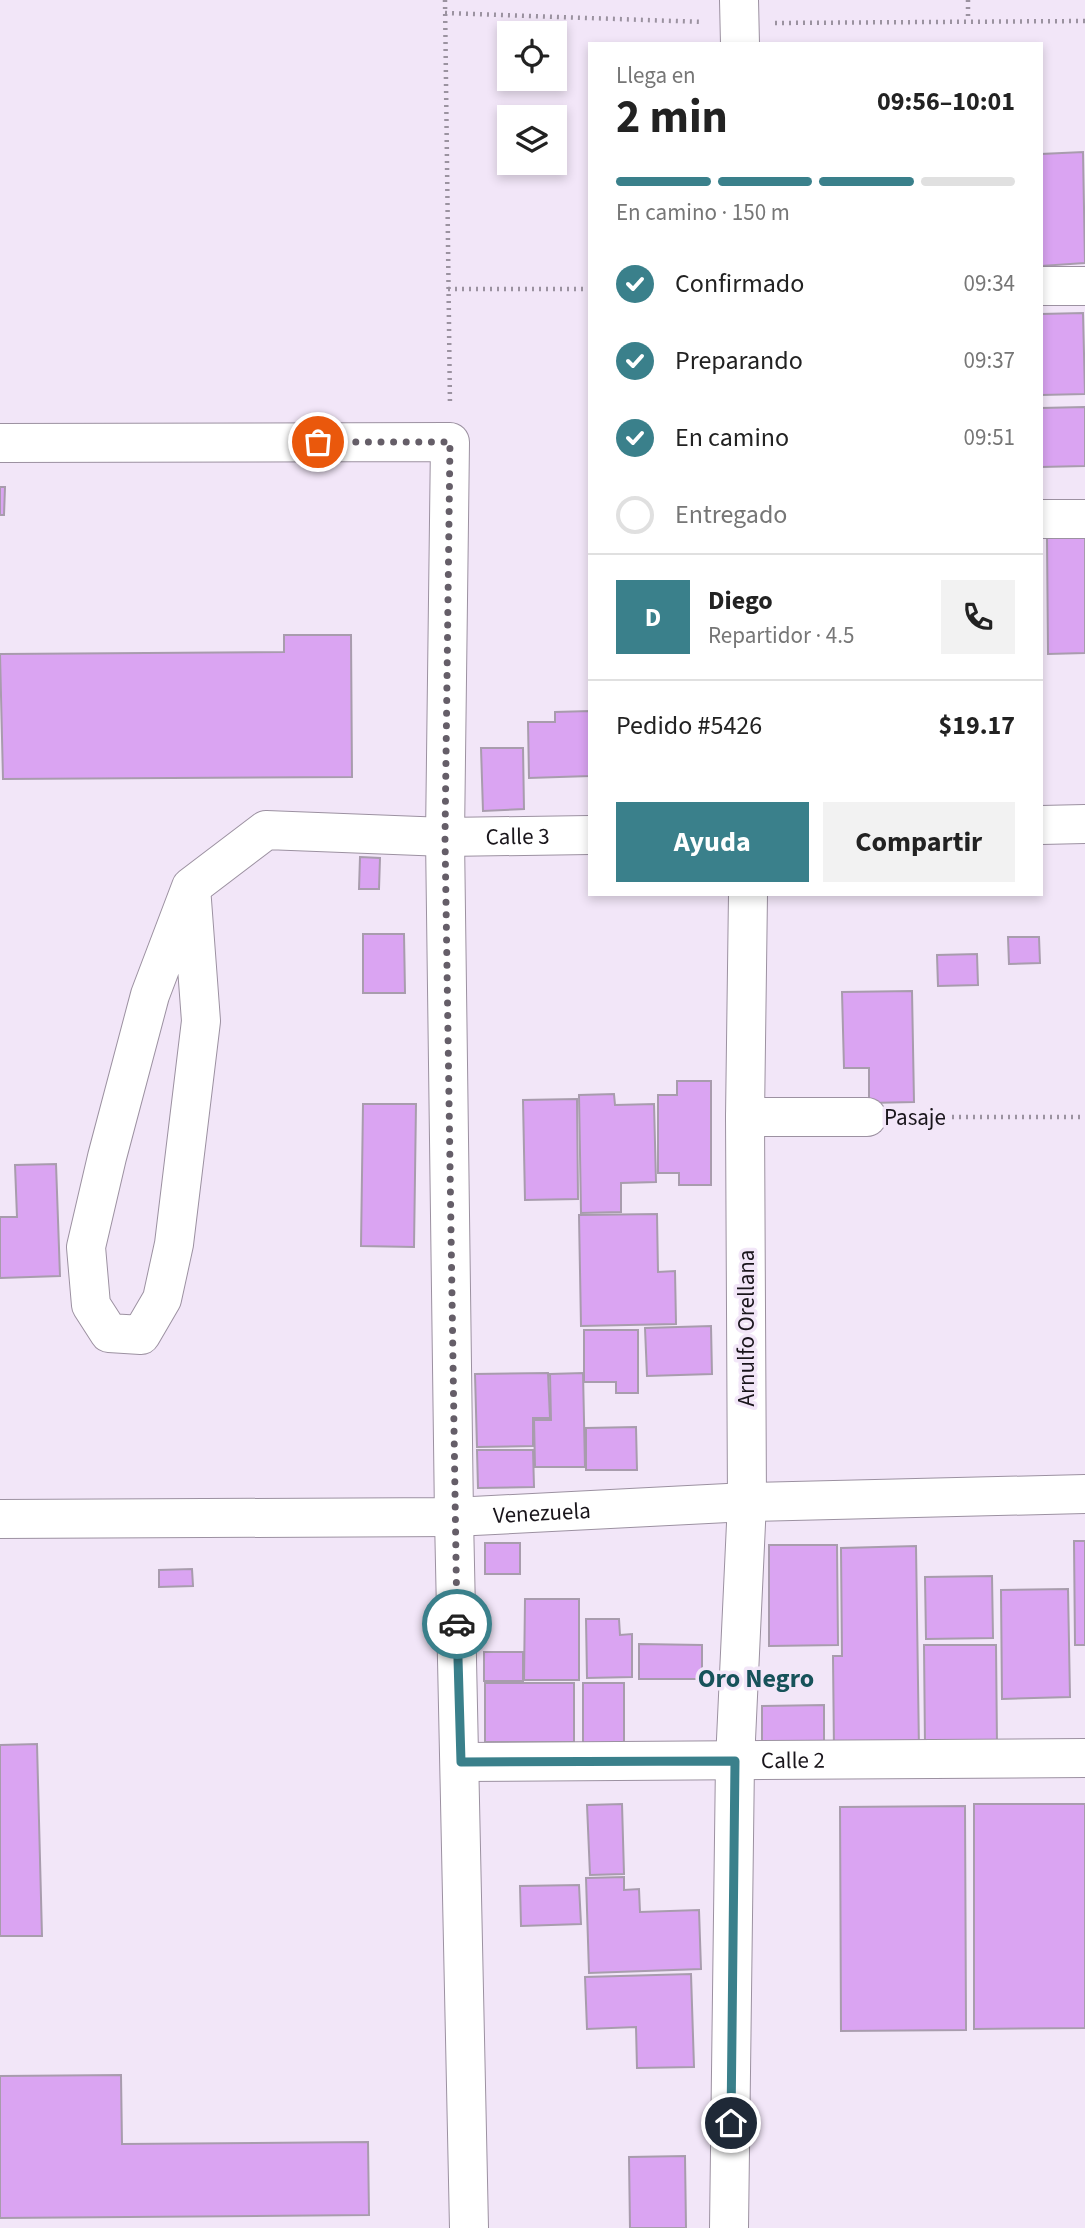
<!DOCTYPE html>
<html lang="es">
<head>
<meta charset="utf-8">
<style>
  body { margin:0; font-family:"Source Sans 3",sans-serif; background:#f2f2f2; color:#222; height:100vh; display:flex; flex-direction:column; font-size:26px; white-space:nowrap }
  * { box-sizing:border-box; margin:0 }
  p { font-size:23px; color:#767676 }
  .icon { flex:none; width:38px; height:38px; fill:none; stroke:currentColor; stroke-width:2; stroke-linecap:round; stroke-linejoin:round }
  .map { position:relative; flex:1; overflow:hidden }
  .drawer { position:absolute; left:588px; top:42px; width:455px; height:854px; display:flex; flex-direction:column; background:#fff; border-radius:0px; box-shadow:0 4px 10px #0003 }
  .drawer>* { flex:none }
  .fabs { position:absolute; left:497px; top:21px; display:grid; gap:14px }
  .fabs a { display:grid; place-items:center; width:70px; height:70px; border-radius:0px; background:#fff; box-shadow:0 4px 10px #0003; font-size:35px }
  .pin { position:absolute; display:grid; place-items:center; width:60px; height:60px; color:#fff; margin:-30px; border:4px solid #fff; border-radius:50%; box-shadow:0 2px 7px #0007 }
  .courier { position:absolute; display:grid; place-items:center; width:70px; height:70px; margin:-35px; border:5px solid #3a808b; border-radius:50%; background:#fff; color:#222; box-shadow:0 2px 9px #0007 }
  .summary em { font-style:normal; font-weight:700 }
  .summary div { display:flex; flex-direction:column-reverse }
  .summary { display:flex; align-items:center; justify-content:space-between; height:119px; padding:0 28px }
  h1 { font-size:46px; font-weight:700; line-height:52px }
  .bar { display:grid; grid-template-columns:repeat(4,1fr); gap:10px 7px; align-content:center; height:84px; padding:0 28px }
  .bar i { height:9px; border-radius:5px; background:#e0e0e0 }
  .bar .active { background:#3a808b }
  .bar p { grid-column:span 4 }
  .line { display:flex; align-items:center; gap:18px; padding:0 28px; border-top:2px solid #e0e0e0 }
  .line div { flex:1 }
  .round { display:grid; place-items:center; flex:none; width:74px; height:74px; border-radius:0px; background:#f2f2f2 }
  ol { padding:0 28px; list-style:none }
  li { display:flex; align-items:center; gap:21px; height:77px }
  li p { margin-inline-start:auto }
  li .icon { padding:7px; border-radius:50%; background:#3a808b; color:#fff; stroke-width:4 }
  li:last-child { color:#767676 }
  li i { width:38px; height:38px; border:4px solid #e0e0e0; border-radius:50% }
  .button { display:flex; gap:14px; margin-top:auto; padding:14px 28px }
  .button a { flex:1; height:80px; border-radius:0px; background:#3a808b; color:#fff; font-size:28px; font-weight:700; line-height:80px; text-align:center }
  .button a+a { background:#f2f2f2; color:#222 }
  .map>svg:first-child { display:block }
  .building { fill:#daa4f2; stroke:#a89cad; stroke-width:2 }
  .lines { fill:none; stroke-linecap:round; stroke-linejoin:round }
  .minor-casing { stroke:#9c91a1; stroke-width:40 }
  .path { stroke:#9b92a0; stroke-width:4.5; stroke-dasharray:2 5; stroke-linecap:butt }
  .minor { stroke:#fff; stroke-width:38 }
  .done { stroke:#655e68; stroke-width:7; stroke-dasharray:0 12.6 }
  .route { stroke:#3a808b; stroke-width:9 }
  .labels { text-anchor:middle; dominant-baseline:central; stroke-width:7; stroke-linejoin:round; paint-order:stroke }
  .street-label { font-size:23px; fill:#19151b; stroke:#f2e6f8 }
  .quarter-label { font-size:26px; font-weight:bold; fill:#17525a; stroke:#f2e6f8 }
</style>
</head>
<body>
<div class="map">
<svg width="1085" height="2228" viewBox="0 0 1085 2228">
  <rect width="100%" height="100%" fill="#f2e6f8"/>
  <!-- building -->
  <g class="building">
    <polygon points="1083,152 1085,263 1041,266 1041,154"/>
    <polygon points="1083,313 1085,394 1041,395 1041,314"/>
    <polygon points="1085,407 1085,466 1041,467 1041,408"/>
    <polygon points="0,487 5,487 4,515 0,515"/>
    <polygon points="1085,536 1085,653 1048,654 1047,537"/>
    <polygon points="284,635 351,635 352,777 3,779 0,654 284,652"/>
    <polygon points="590,711 590,776 529,778 528,722 555,722 555,712"/>
    <polygon points="481,748 523,748 524,809 483,811"/>
    <polygon points="360,857 380,858 379,889 359,889"/>
    <polygon points="363,934 404,934 405,993 363,993"/>
    <polygon points="1008,937 1039,937 1040,963 1009,964"/>
    <polygon points="977,954 978,985 938,986 937,955"/>
    <polygon points="912,991 914,1102 869,1103 869,1068 844,1068 842,992"/>
    <polygon points="677,1081 711,1081 711,1185 679,1185 679,1173 658,1173 658,1095 677,1095"/>
    <polygon points="614,1094 615,1105 654,1104 656,1182 621,1183 621,1212 581,1213 579,1095"/>
    <polygon points="577,1099 578,1199 525,1200 523,1100"/>
    <polygon points="363,1104 416,1104 414,1247 361,1246"/>
    <polygon points="56,1164 60,1276 0,1278 0,1217 17,1217 15,1165"/>
    <polygon points="657,1214 658,1272 675,1271 676,1324 581,1326 579,1215"/>
    <polygon points="711,1326 712,1374 647,1376 645,1328"/>
    <polygon points="584,1330 638,1330 638,1393 616,1393 616,1382 584,1382"/>
    <polygon points="548,1373 550,1418 533,1418 533,1446 477,1447 475,1374"/>
    <polygon points="583,1373 585,1467 535,1467 534,1420 551,1420 550,1374"/>
    <polygon points="636,1427 637,1470 586,1470 586,1428"/>
    <polygon points="477,1450 533,1450 534,1487 478,1488"/>
    <polygon points="1074,1541 1085,1541 1085,1645 1075,1645"/>
    <rect x="485" y="1543" width="35" height="31"/>
    <polygon points="769,1545 837,1545 838,1645 769,1646"/>
    <polygon points="916,1546 919,1751 834,1752 833,1656 842,1656 841,1548"/>
    <polygon points="192,1569 193,1586 159,1587 159,1570"/>
    <polygon points="992,1576 993,1638 926,1639 925,1577"/>
    <polygon points="1068,1589 1070,1697 1002,1699 1001,1590"/>
    <polygon points="525,1599 579,1599 579,1680 524,1680"/>
    <polygon points="586,1619 619,1619 620,1635 632,1634 632,1677 587,1678"/>
    <polygon points="639,1644 702,1645 702,1679 639,1679"/>
    <polygon points="924,1645 996,1645 997,1746 925,1746"/>
    <rect x="484" y="1652" width="39" height="29"/>
    <rect x="485" y="1683" width="89" height="59"/>
    <rect x="583" y="1683" width="41" height="64"/>
    <polygon points="824,1705 824,1750 762,1750 762,1706"/>
    <polygon points="37,1744 42,1936 0,1936 0,1745"/>
    <polygon points="622,1804 624,1874 590,1875 587,1805"/>
    <polygon points="974,1804 1085,1804 1085,2028 974,2029"/>
    <polygon points="965,1806 966,2030 841,2031 840,1807"/>
    <polygon points="624,1877 624,1890 639,1889 640,1912 699,1910 701,1969 589,1973 586,1878"/>
    <polygon points="579,1885 581,1924 521,1926 520,1886"/>
    <polygon points="691,1974 694,2067 637,2068 636,2027 587,2029 585,1977"/>
    <polygon points="121,2075 122,2144 368,2142 369,2215 0,2218 0,2076"/>
    <polygon points="685,2156 686,2228 630,2228 629,2157"/>
  </g>
  <g class="lines">
    <defs>
      <g id="minor">
        <polyline points="739,0 740,44"/>
        <polyline points="1041,286 1085,286"/>
        <polyline points="0,443 450,442 445,837 454,1517 469,2228"/>
        <polyline points="1041,519 1085,519"/>
        <polyline points="1041,825 1085,824"/>
        <path id="s1" d="M191,887L201,1021L174,1244L162,1299L141,1335L109,1333L91,1305L86,1247L107,1157L150,995L191,887L266,830L445,837L590,835"/>
        <polyline points="745,1117 867,1117"/>
        <path id="s2" d="M0,1519L454,1517L747,1502L1085,1494"/>
        <path id="s3" d="M461,1762L1085,1758"/>
        <polyline points="729,2228 735,1761 747,1502 745,1117 748,894"/>
      </g>
    </defs>
    <!-- minor casing -->
    <use href="#minor" class="minor-casing"/>
    <!-- path -->
    <g class="path">
      <polyline points="445,0 450,406"/>
      <polyline points="968,0 968,20"/>
      <polyline points="445,13 703,22"/>
      <polyline points="775,23 1085,21"/>
      <polyline points="448,289 590,289"/>
      <polyline points="903,1117 1085,1117"/>
    </g>
    <!-- minor -->
    <use href="#minor" class="minor"/>
  </g>
  <g class="lines">
    <!-- done -->
    <polyline class="done" points="318,442 450,442 445,837 457,1624"/>
    <!-- route -->
    <polyline class="route" points="457,1624 461,1762 735,1761 731,2123"/>
  </g>
  <g class="labels">
    <!-- street labels -->
    <g class="street-label">
      <text stroke="none"><textPath href="#s1" startOffset="1302">Calle 3</textPath></text>
      <text x="915" y="1117">Pasaje</text>
      <text transform="translate(746 1328) rotate(-90)">Arnulfo Orellana</text>
      <text stroke="none"><textPath href="#s2" startOffset="542">Venezuela</textPath></text>
      <text stroke="none"><textPath href="#s3" startOffset="332">Calle 2</textPath></text>
    </g>
    <!-- quarter labels -->
    <g class="quarter-label">
      <text x="756" y="1678">Oro Negro</text>
    </g>
  </g>
</svg>
<div class="fabs">
<a><svg class="icon" aria-label="locate" viewBox="0 0 24 24"><circle cx="12" cy="12" r="6"/><path d="M12 2v4M12 18v4M2 12h4M18 12h4"/></svg></a>
<a><svg class="icon" aria-label="layers" viewBox="0 0 24 24"><path d="M12 4l9 5-9 5-9-5zM3 14l9 5 9-5"/></svg></a>
</div>
<div class="pin" style="left:318px;top:442px;background:#ea580c"><svg class="icon" aria-label="bag" viewBox="0 0 24 24"><path d="M5 8h14l-1 12H6zM9 8a3 3 0 0 1 6 0"/></svg></div>
<div class="pin" style="left:731px;top:2123px;background:#1f2937"><svg class="icon" aria-label="home" viewBox="0 0 24 24"><path d="M3 11l9-7 9 7M6 9v11h12V9"/></svg></div>
<div class="courier" style="left:457px;top:1624px"><svg class="icon" aria-label="car" viewBox="0 0 24 24"><path d="M5 17H2v-5l4-1 3-4h7l3 4 3 1v5h-3M9 17h6M6 11h13"/><circle cx="7" cy="17" r="2"/><circle cx="17" cy="17" r="2"/></svg></div>
<section class="drawer">
<div class="summary"><div><h1>2 min</h1><p>Llega en</p></div><em>09:56–10:01</em></div>
<div class="bar"><i class="active"></i><i class="active"></i><i class="active"></i><i></i><p>En camino · 150 m</p></div>
<ol>
<li><svg class="icon" aria-label="check" viewBox="0 0 24 24"><path d="M5 12l5 5 9-10"/></svg>Confirmado<p>09:34</p></li>
<li><svg class="icon" aria-label="check" viewBox="0 0 24 24"><path d="M5 12l5 5 9-10"/></svg>Preparando<p>09:37</p></li>
<li><svg class="icon" aria-label="check" viewBox="0 0 24 24"><path d="M5 12l5 5 9-10"/></svg>En camino<p>09:51</p></li>
<li><i></i>Entregado</li>
</ol>
<div class="line" style="height:126px"><b class="round" style="background:#3a808b;color:#fff">D</b><div><b>Diego</b><p>Repartidor · 4.5</p></div><a class="round"><svg class="icon" aria-label="phone" viewBox="0 0 24 24"><path d="M5 4h4l2 5-3 2q2 4 5 5l2-3 5 2v4C11 20 4 13 5 4z"/></svg></a></div>
<div class="line" style="height:91px"><div>Pedido #5426</div><b>$19.17</b></div>
<div class="button"><a>Ayuda</a><a>Compartir</a></div>
</section>
</div>
</body>
</html>
